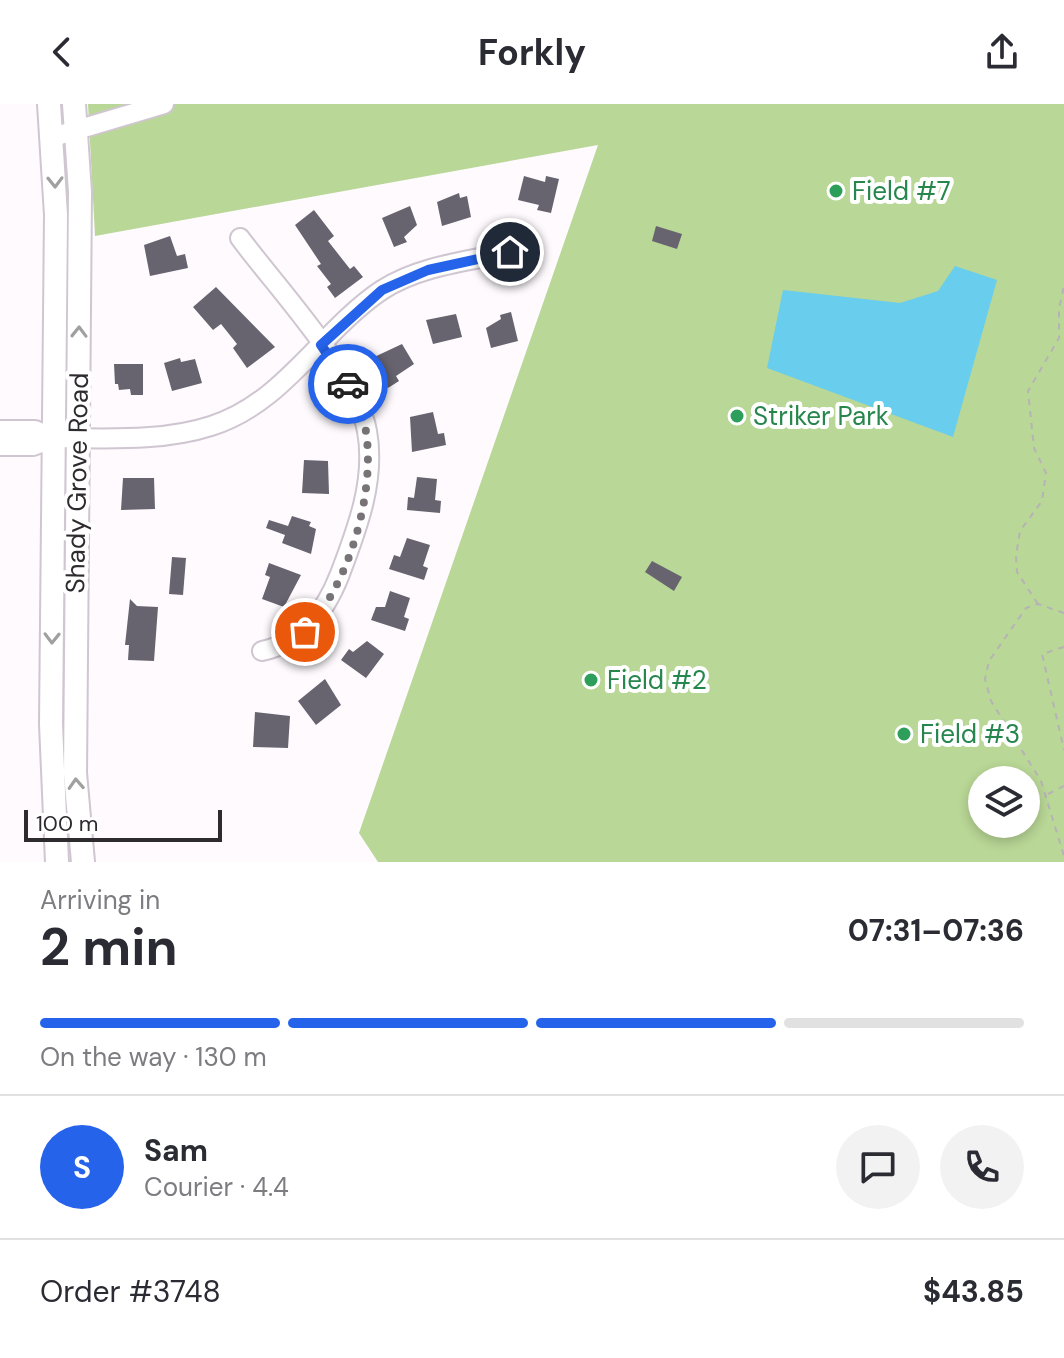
<!DOCTYPE html>
<html lang="en">
<head>
<meta charset="utf-8">
<style>
  body { margin:0; font-family:"DM Sans",sans-serif; background:#f2f2f3; color:#2b2b33; height:100vh; display:flex; flex-direction:column; font-size:30px; white-space:nowrap }
  * { box-sizing:border-box; margin:0 }
  p { font-size:26px; color:#7c7c81 }
  .icon { flex:none; width:44px; height:44px; fill:none; stroke:currentColor; stroke-width:2; stroke-linecap:round; stroke-linejoin:round }
  .map { position:relative; height:758px; overflow:hidden }
  .sheet { display:flex; flex-direction:column; background:#fff; flex:1 }
  .sheet>* { flex:none }
  .buttons { position:absolute; left:968px; top:662px; display:grid; gap:16px }
  .buttons a { display:grid; place-items:center; width:72px; height:72px; border-radius:50%; background:#fff; box-shadow:0 4px 12px #0003; font-size:40px }
  .scale { position:absolute; left:24px; bottom:20px; width:198px; box-sizing:border-box; padding-left:8px; border:4px solid #2e2b2f; border-top:0; font-size:22px; line-height:28px; white-space:nowrap; color:#2e2b2f; -webkit-text-stroke:6px #fff; paint-order:stroke }
  .pin { position:absolute; display:grid; place-items:center; width:68px; height:68px; color:#fff; margin:-34px; border:4px solid #fff; border-radius:50%; box-shadow:0 2px 8px #0007 }
  .courier { position:absolute; display:grid; place-items:center; width:80px; height:80px; margin:-40px; border:6px solid #2563eb; border-radius:50%; background:#fff; color:#222; box-shadow:0 2px 10px #0007 }
  .head em { font-style:normal; font-weight:700 }
  .head div { display:flex; flex-direction:column-reverse }
  .head { display:flex; align-items:center; justify-content:space-between; height:136px; padding:0 40px }
  h1 { font-size:52px; font-weight:700; line-height:60px }
  .bar { display:grid; grid-template-columns:repeat(4,1fr); gap:12px 8px; align-content:center; height:96px; padding:0 40px }
  .bar i { height:10px; border-radius:6px; background:#e1e1e2 }
  .bar .selected { background:#2563eb }
  .bar p { grid-column:span 4 }
  .line { display:flex; align-items:center; gap:20px; padding:0 40px; border-top:2px solid #e1e1e2 }
  .line div { flex:1 }
  .round { display:grid; place-items:center; flex:none; width:84px; height:84px; border-radius:42px; background:#f2f2f3 }
  header { display:flex; justify-content:space-between; align-items:center; height:104px; padding:0 40px; background:#fff; font-size:36px; font-weight:700 }
  .map>svg:first-child { display:block }
  .green { fill:#b9d796; fill-rule:evenodd }
  .water { fill:#69cded }
  .building { fill:#67646f }
  .lines { fill:none; stroke-linecap:round; stroke-linejoin:round }
  .minor-casing { stroke:#d0c6d1; stroke-width:22 }
  .major-casing { stroke:#d0c6d1; stroke-width:26 }
  .path { stroke:#b6b2b6; stroke-width:2; stroke-dasharray:6 6; stroke-linecap:butt }
  .minor { stroke:#fff; stroke-width:18 }
  .major { stroke:#fff; stroke-width:22 }
  .oneway { stroke:#a1a0a1 }
  .done { stroke:#777377; stroke-width:8; stroke-dasharray:0 14.4 }
  .route { stroke:#2563eb; stroke-width:10 }
  .leisure-dot { fill:#2e9e5b; stroke:#fff; stroke-width:3 }
  .labels { text-anchor:middle; dominant-baseline:central; stroke-width:8; stroke-linejoin:round; paint-order:stroke }
  .leisure-label { font-size:26px; fill:#27864d; stroke:#fff; text-anchor:start }
  .street-label { font-size:26px; fill:#2e2b2f; stroke:#fff }
</style>
</head>
<body>
<header><svg class="icon" aria-label="back" viewBox="0 0 24 24"><path d="M15 5l-7 7 7 7"/></svg>Forkly<svg class="icon" aria-label="share" viewBox="0 0 24 24"><path d="M12 15V3M7 8l5-5 5 5M5 13v7h14v-7"/></svg></header>
<div class="map">
<svg width="1064" height="758" viewBox="0 0 1064 758">
  <rect width="100%" height="100%" fill="#fefafe"/>
  <!-- green -->
  <path class="green" d="M88,0H1064V758H378L359,729L598,41L95,132ZM982,676H1026V720H982Z"/>
  <!-- water -->
  <polygon class="water" points="955,162 997,176 953,333 767,264 783,186 900,199 938,187"/>
  <!-- building -->
  <g class="building">
    <polygon points="524,72 545,78 546,72 559,75 551,109 537,106 539,101 518,96"/>
    <polygon points="459,89 460,94 467,92 471,113 442,122 437,98"/>
    <polygon points="410,102 417,121 404,133 407,138 394,143 382,114"/>
    <polygon points="314,106 334,132 328,137 350,165 354,162 363,173 335,194 327,183 331,180 317,162 321,160 295,121"/>
    <polygon points="656,122 682,130 677,145 652,137"/>
    <polygon points="170,132 177,152 185,150 188,164 150,172 144,141"/>
    <polygon points="216,183 275,243 247,264 233,244 237,240 221,220 213,226 193,203"/>
    <polygon points="511,208 518,237 491,244 486,224 501,215 500,211"/>
    <polygon points="456,210 462,233 433,240 426,216"/>
    <polygon points="402,240 414,260 396,272 399,277 388,284 370,255"/>
    <polygon points="180,254 181,258 195,255 202,279 172,287 164,259"/>
    <polygon points="114,260 143,260 143,291 131,291 130,285 119,286 118,280 115,280"/>
    <polygon points="433,308 438,330 444,329 446,341 412,348 410,313"/>
    <polygon points="304,356 328,357 329,390 302,389"/>
    <polygon points="417,373 437,375 435,396 441,397 440,409 407,406 408,393 414,394"/>
    <polygon points="123,374 154,374 155,405 121,406"/>
    <polygon points="292,412 311,418 309,422 316,425 311,450 282,439 285,431 266,424 269,416 288,422"/>
    <polygon points="407,434 430,441 423,462 428,464 424,476 389,465 394,451 400,453"/>
    <polygon points="172,453 186,454 183,491 169,490"/>
    <polygon points="652,457 682,473 674,487 645,468"/>
    <polygon points="269,459 301,471 284,503 262,495 270,473 265,471"/>
    <polygon points="390,487 410,494 404,513 409,515 405,527 371,516 376,503 385,503"/>
    <polygon points="130,495 137,502 158,503 154,557 128,556 129,541 125,541"/>
    <polygon points="367,537 384,550 366,574 341,556 349,545 353,548"/>
    <polygon points="325,575 341,601 316,621 298,597"/>
    <polygon points="255,608 290,612 288,644 253,643"/>
  </g>
  <g class="lines">
    <defs>
      <g id="minor">
        <polyline points="53,33 164,0"/>
        <path d="M240,134C277,184 356,267 367,327C376,376 357,425 340,470C325,508 303,538 262,547"/>
        <polyline points="0,326 35,326 54,334 33,342 0,342"/>
        <path d="M54,334C105,334 162,338 211,322C283,300 322,226 382,186C419,162 468,157 510,148"/>
      </g>
      <g id="major">
        <polyline points="49,0 56,111 51,620 57,758"/>
        <polyline points="74,0 80,88 75,669 83,758"/>
      </g>
    </defs>
    <!-- minor casing -->
    <use href="#minor" class="minor-casing"/>
    <!-- major casing -->
    <use href="#major" class="major-casing"/>
    <!-- path -->
    <g class="path">
      <polyline points="1038,500 1017,468 1016,452 1020,427 1042,397 1046,369 1034,344 1028,287 1059,234 1059,205 1064,182"/>
      <polyline points="1064,509 1038,500 1026,504 989,557 985,575 991,597 1041,677 1064,752"/>
      <polyline points="1064,543 1042,550 1064,646"/>
      <polyline points="1048,690 1064,682"/>
    </g>
    <!-- minor -->
    <use href="#minor" class="minor"/>
    <!-- major -->
    <use href="#major" class="major"/>
  </g>
  <!-- one-way arrows -->
  <defs><path id="oneway-chevron" d="M-2-3.5L2.5 0L-2 3.5" fill="none" stroke-width="1.6" stroke-linecap="round" stroke-linejoin="round" transform="scale(2)"/></defs>
  <g class="oneway">
    <use href="#oneway-chevron" transform="translate(55 78) rotate(89)"/>
    <use href="#oneway-chevron" transform="translate(79 228) rotate(-89)"/>
    <use href="#oneway-chevron" transform="translate(52 534) rotate(91)"/>
    <use href="#oneway-chevron" transform="translate(76 680) rotate(-93)"/>
  </g>
  <g class="lines">
    <!-- done -->
    <path class="done" d="M305,528C313,517 323,506 330,493C362,440 387,334 348,280"/>
    <!-- route -->
    <polyline class="route" points="348,280 321,241 382,186 428,166 510,148"/>
  </g>
  <!-- markers -->
  <g class="leisure-dot">
    <circle cx="836" cy="87" r="8"/>
    <circle cx="737" cy="312" r="8"/>
    <circle cx="591" cy="576" r="8"/>
    <circle cx="904" cy="630" r="8"/>
  </g>
  <g class="labels">
    <!-- leisure labels -->
    <g class="leisure-label">
      <text x="852" y="87">Field #7</text>
      <text x="753" y="312">Striker Park</text>
      <text x="607" y="576">Field #2</text>
      <text x="920" y="630">Field #3</text>
    </g>
    <!-- street labels -->
    <g class="street-label">
      <text transform="translate(77 379) rotate(-89)">Shady Grove Road</text>
    </g>
  </g>
</svg>
<div class="buttons">
<a><svg class="icon" aria-label="layers" viewBox="0 0 24 24"><path d="M12 4l9 5-9 5-9-5zM3 14l9 5 9-5"/></svg></a>
</div>
<div class="scale">100 m</div>
<div class="pin" style="left:305px;top:528px;background:#ea580c"><svg class="icon" aria-label="bag" viewBox="0 0 24 24"><path d="M5 8h14l-1 12H6zM9 8a3 3 0 0 1 6 0"/></svg></div>
<div class="pin" style="left:510px;top:148px;background:#1f2937"><svg class="icon" aria-label="home" viewBox="0 0 24 24"><path d="M3 11l9-7 9 7M6 9v11h12V9"/></svg></div>
<div class="courier" style="left:348px;top:280px"><svg class="icon" aria-label="car" viewBox="0 0 24 24"><path d="M5 17H2v-5l4-1 3-4h7l3 4 3 1v5h-3M9 17h6M6 11h13"/><circle cx="7" cy="17" r="2"/><circle cx="17" cy="17" r="2"/></svg></div>
</div>
<section class="sheet">
<div class="head"><div><h1>2 min</h1><p>Arriving in</p></div><em>07:31–07:36</em></div>
<div class="bar"><i class="selected"></i><i class="selected"></i><i class="selected"></i><i></i><p>On the way · 130 m</p></div>
<div class="line" style="height:144px"><b class="round" style="background:#2563eb;color:#fff">S</b><div><b>Sam</b><p>Courier · 4.4</p></div><a class="round"><svg class="icon" aria-label="chat" viewBox="0 0 24 24"><path d="M4 5h16v11H9l-5 4z"/></svg></a><a class="round"><svg class="icon" aria-label="phone" viewBox="0 0 24 24"><path d="M5 4h4l2 5-3 2q2 4 5 5l2-3 5 2v4C11 20 4 13 5 4z"/></svg></a></div>
<div class="line" style="height:104px"><div>Order #3748</div><b>$43.85</b></div>
</section>
</body>
</html>
